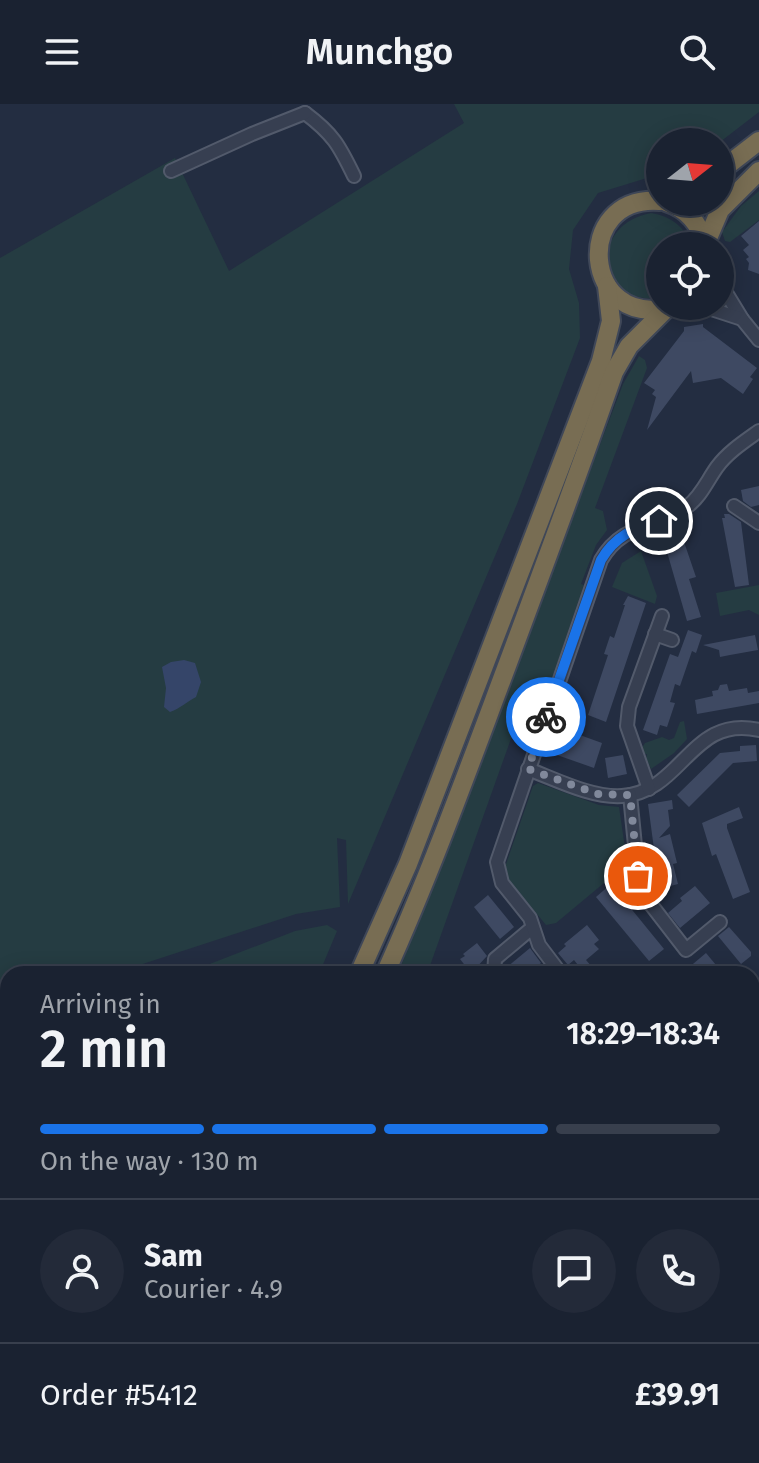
<!DOCTYPE html>
<html lang="en">
<head>
<meta charset="utf-8">
<style>
  body { margin:0; font-family:"Fira Sans",sans-serif; background:#232a39; color:#f1f3f6; height:100vh; display:flex; flex-direction:column; font-size:30px; white-space:nowrap }
  * { box-sizing:border-box; margin:0 }
  p { font-size:26px; color:#9fa4ab }
  .icon { flex:none; width:44px; height:44px; fill:none; stroke:currentColor; stroke-width:2; stroke-linecap:round; stroke-linejoin:round }
  .map { position:relative; flex:1; overflow:hidden }
  .details { position:absolute; left:0px; top:862px; width:760px; height:498px; display:flex; flex-direction:column; background:#1a2231; border-radius:24px 24px 0 0; box-shadow:0 4px 20px #0003,0 0 0 2px #383f4d }
  .details>* { flex:none }
  .needle { width:52px; rotate:73deg }
  .controls { position:absolute; left:646px; top:24px; display:grid; gap:16px }
  .controls a { display:grid; place-items:center; width:88px; height:88px; border-radius:50%; background:#1a2231; box-shadow:0 4px 20px #0003,0 0 0 2px #383f4d; font-size:40px }
  .pin { position:absolute; display:grid; place-items:center; width:68px; height:68px; color:#fff; margin:-34px; border:4px solid #fff; border-radius:50%; box-shadow:0 2px 8px #0007 }
  .courier { position:absolute; display:grid; place-items:center; width:80px; height:80px; margin:-40px; border:6px solid #1a73e8; border-radius:50%; background:#fff; color:#222; box-shadow:0 2px 10px #0007 }
  .head em { font-style:normal; font-weight:600 }
  .head div { display:flex; flex-direction:column-reverse }
  .head { display:flex; align-items:center; justify-content:space-between; height:136px; padding:0 40px }
  h1 { font-size:52px; font-weight:600; line-height:60px }
  .bar { display:grid; grid-template-columns:repeat(4,1fr); gap:12px 8px; align-content:center; height:96px; padding:0 40px }
  .bar i { height:10px; border-radius:6px; background:#383f4d }
  .bar .on { background:#1a73e8 }
  .bar p { grid-column:span 4 }
  .line { display:flex; align-items:center; gap:20px; padding:0 40px; border-top:2px solid #383f4d }
  .line div { flex:1 }
  .round { display:grid; place-items:center; flex:none; width:84px; height:84px; border-radius:42px; background:#232a39 }
  header { display:flex; justify-content:space-between; align-items:center; height:104px; padding:0 40px; background:#1a2231; font-size:36px; font-weight:600 }
  .map>svg:first-child { display:block }
  .green { fill:#253c42 }
  .water { fill:#354569 }
  .building { fill:#3e4962 }
  .lines { fill:none; stroke-linecap:round; stroke-linejoin:round }
  .minor-casing { stroke:#525a6b; stroke-width:16 }
  .highway-casing { stroke:#3f4758; stroke-width:22 }
  .minor { stroke:#373f51; stroke-width:12 }
  .highway { stroke:#786d53; stroke-width:18 }
  .rail { stroke:#596278; stroke-width:4; stroke-dasharray:8 8; stroke-linecap:butt }
  .done { stroke:#81899b; stroke-width:8; stroke-dasharray:0 14.4 }
  .route { stroke:#1a73e8; stroke-width:10 }
</style>
</head>
<body>
<header><svg class="icon" aria-label="menu" viewBox="0 0 24 24"><path d="M4 6h16M4 12h16M4 18h16"/></svg>Munchgo<svg class="icon" aria-label="search" viewBox="0 0 24 24"><circle cx="10" cy="10" r="6"/><path d="M15 15l6 6"/></svg></header>
<div class="map">
<svg width="759" height="1359" viewBox="0 0 759 1359">
  <rect width="100%" height="100%" fill="#232d41"/>
  <!-- green -->
  <g class="green">
    <polygon points="454,0 759,0 759,8 720,38 660,38 660,70 598,89 573,126 569,165 579,199 580,234 517,400 348,800 346,736 337,734 340,803 296,810 112,870 8,870 8,902 0,905 0,154 175,54 229,167 464,19"/>
    <polygon points="759,87 759,116 730,138 725,137 722,128 741,102"/>
    <path d="M651,109C671,112 685,123 692,142H660V193C601,205 584,122 651,109Z"/>
    <polygon points="639,252 645,256 647,264 595,404 603,407 607,426 596,441 581,480 584,481 536,621 518,615 427,870 398,870 623,280"/>
    <polygon points="641,447 657,492 655,500 612,483 622,459"/>
    <polygon points="759,481 759,511 749,506 720,512 716,489"/>
    <polygon points="684,617 687,635 674,649 651,665 646,654 647,650 645,650 642,644 645,639 662,633 669,636 674,634 680,618"/>
    <polygon points="538,679 599,701 619,703 625,744 616,769 556,819 546,821 508,775 505,763 533,682"/>
    <polygon points="327,821 337,827 319,870 184,870 295,827"/>
    <polygon points="0,1005 8,1006 8,1352 18,1352 10,1359 0,1359"/>
    <polygon points="752,1148 759,1150 759,1359 203,1359 201,1352 752,1352"/>
    <polygon points="98,1352 187,1352 170,1359 92,1359"/>
  </g>
  <!-- water -->
  <path class="water" d="M184,556L195,559L201,578L196,593C186,598 181,604 170,608L164,603L166,584L162,563L171,558Z"/>
  <!-- building -->
  <g class="building">
    <polygon points="759,117 759,170 748,166 749,159 746,155 749,153 743,146 749,141 741,132"/>
    <polygon points="703,220 703,223 757,264 750,273 753,275 743,290 721,274 693,279 691,267 647,326 656,293 652,290 655,286 644,279 684,227 684,223"/>
    <polygon points="759,382 759,401 751,403 743,397 741,386"/>
    <polygon points="724,410 729,410 741,418 749,481 735,483 722,414 725,414"/>
    <polygon points="683,435 696,473 689,475 701,513 687,517 665,441"/>
    <polygon points="628,492 646,499 606,618 588,611 608,551 604,550 610,532 614,534 625,501 623,501"/>
    <polygon points="688,526 702,531 696,549 692,547 680,582 675,580 670,598 675,599 667,623 660,621 657,631 643,626 670,550 678,553"/>
    <polygon points="755,531 758,546 730,551 720,553 719,546 703,541"/>
    <polygon points="727,580 729,587 747,584 748,589 759,587 759,599 697,610 695,596 713,592 712,587 718,586 720,581"/>
    <polygon points="566,626 602,639 594,664 557,651"/>
    <polygon points="756,641 757,657 733,659 689,703 677,691 720,649 740,647 740,642"/>
    <polygon points="623,651 627,670 608,674 605,654"/>
    <polygon points="672,696 673,705 668,706 670,722 659,734 670,730 677,759 673,760 678,780 659,785 650,746 654,745 648,700"/>
    <polygon points="739,703 743,714 727,720 727,724 750,788 733,795 716,750 712,752 702,719"/>
    <polygon points="611,780 664,845 649,857 596,793"/>
    <polygon points="695,782 710,799 680,824 668,809 682,797 680,794"/>
    <polygon points="488,791 514,823 500,835 474,803"/>
    <polygon points="587,821 599,836 594,840 599,845 586,856 598,870 585,870 574,856 568,861 558,849 566,842 564,840"/>
    <polygon points="729,823 751,848 751,852 741,860 718,832"/>
    <polygon points="477,839 487,852 475,865 472,861 467,864 460,855 465,852 463,850"/>
    <polygon points="530,844 541,859 528,870 512,870 507,863"/>
    <polygon points="706,849 716,861 706,870 681,870"/>
  </g>
  <g class="lines">
    <defs>
      <g id="minor">
        <path d="M305,9C333,30 339,41 354,72"/>
        <polyline points="171,67 252,30 305,9"/>
        <polyline points="720,179 742,215 759,236"/>
        <polyline points="702,202 742,215"/>
        <polyline points="734,402 759,419"/>
        <polyline points="655,530 672,536"/>
        <path d="M528,665C557,676 592,694 622,692C683,688 691,610 759,626"/>
        <polyline points="649,685 627,622 629,603 662,512"/>
        <polyline points="630,691 638,772 642,789 686,846 720,818"/>
        <polyline points="494,870 495,855 532,824"/>
        <path d="M561,870L539,841L530,814L502,779L497,758L601,456C623,418 656,425 688,402C701,392 707,377 717,363C728,348 745,337 759,327"/>
        <polyline points="752,941 759,936"/>
      </g>
      <g id="highway">
        <polyline points="720,67 759,37"/>
        <path d="M660,97C571,90 583,226 670,203"/>
        <path d="M666,98C688,105 700,120 706,142"/>
        <polyline points="706,139 720,106 759,67"/>
        <polyline points="359,870 408,760 601,257 611,217 607,182"/>
        <path d="M385,870C431,768 469,663 508,559C544,462 580,366 614,268L629,242L668,203"/>
        <polyline points="38,1359 45,1352"/>
        <polyline points="79,1359 87,1352"/>
      </g>
    </defs>
    <!-- minor casing -->
    <use href="#minor" class="minor-casing"/>
    <!-- highway casing -->
    <use href="#highway" class="highway-casing"/>
    <!-- minor -->
    <use href="#minor" class="minor"/>
    <!-- highway -->
    <use href="#highway" class="highway"/>
    <!-- rail -->
    <g class="rail">
      <polyline points="0,969 8,970"/>
      <polyline points="752,1116 759,1118"/>
    </g>
  </g>
  <g class="lines">
    <!-- done -->
    <polyline class="done" points="546,613 528,665 598,690 630,691 638,772"/>
    <!-- route -->
    <path class="route" d="M546,613L601,456C615,432 634,424 659,417"/>
  </g>
</svg>
<div class="controls">
<a><svg class="needle" viewBox="-14 -14 28 28"><path d="M0-13l5 13h-10z" fill="#e53935"/><path d="M0 13l5-13h-10z" fill="#9fa4ab"/></svg></a>
<a><svg class="icon" aria-label="locate" viewBox="0 0 24 24"><circle cx="12" cy="12" r="6"/><path d="M12 2v4M12 18v4M2 12h4M18 12h4"/></svg></a>
</div>
<div class="pin" style="left:638px;top:772px;background:#ea580c"><svg class="icon" aria-label="bag" viewBox="0 0 24 24"><path d="M5 8h14l-1 12H6zM9 8a3 3 0 0 1 6 0"/></svg></div>
<div class="pin" style="left:659px;top:417px;background:#1f2937"><svg class="icon" aria-label="home" viewBox="0 0 24 24"><path d="M3 11l9-7 9 7M6 9v11h12V9"/></svg></div>
<div class="courier" style="left:546px;top:613px"><svg class="icon" aria-label="bike" viewBox="0 0 24 24"><circle cx="6" cy="16" r="4"/><circle cx="18" cy="16" r="4"/><path d="M6 16l4-8h5l3 8M10 8l3 8H6M13 5h3"/></svg></div>
<section class="details">
<div class="head"><div><h1>2 min</h1><p>Arriving in</p></div><em>18:29–18:34</em></div>
<div class="bar"><i class="on"></i><i class="on"></i><i class="on"></i><i></i><p>On the way · 130 m</p></div>
<div class="line" style="height:144px"><a class="round"><svg class="icon" aria-label="person" viewBox="0 0 24 24"><circle cx="12" cy="8" r="4"/><path d="M4 21q1-7 8-7t8 7"/></svg></a><div><b>Sam</b><p>Courier · 4.9</p></div><a class="round"><svg class="icon" aria-label="chat" viewBox="0 0 24 24"><path d="M4 5h16v11H9l-5 4z"/></svg></a><a class="round"><svg class="icon" aria-label="phone" viewBox="0 0 24 24"><path d="M5 4h4l2 5-3 2q2 4 5 5l2-3 5 2v4C11 20 4 13 5 4z"/></svg></a></div>
<div class="line" style="height:104px"><div>Order #5412</div><b>£39.91</b></div>
</section>
</div>
</body>
</html>
